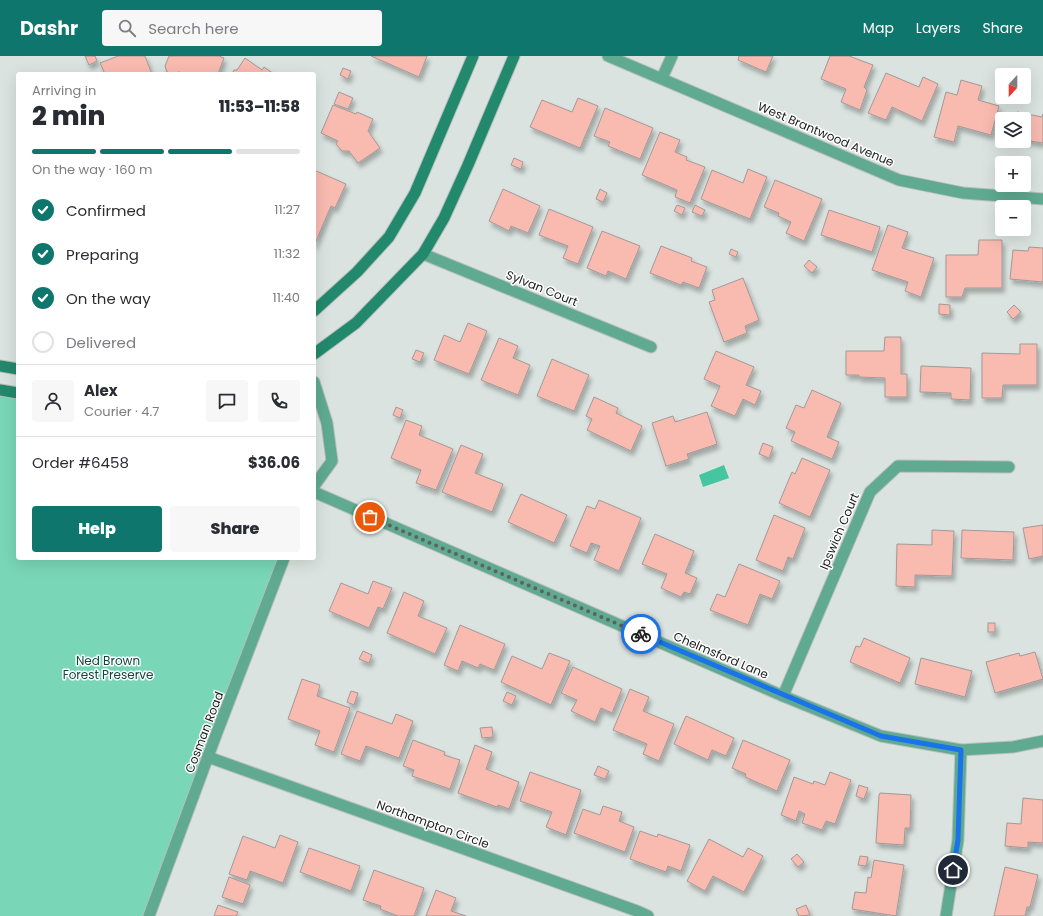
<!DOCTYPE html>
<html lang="en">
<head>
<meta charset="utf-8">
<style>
  body { margin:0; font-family:Poppins,sans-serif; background:#f7f7f7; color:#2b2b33; height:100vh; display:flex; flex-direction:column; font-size:15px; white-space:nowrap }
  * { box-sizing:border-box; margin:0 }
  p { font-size:13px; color:#7c7c81 }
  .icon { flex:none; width:22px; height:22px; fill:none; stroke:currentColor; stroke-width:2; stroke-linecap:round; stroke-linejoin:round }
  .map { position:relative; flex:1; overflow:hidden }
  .details { position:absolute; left:16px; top:16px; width:300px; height:488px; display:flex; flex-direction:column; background:#fff; border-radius:4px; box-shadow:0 4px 16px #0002 }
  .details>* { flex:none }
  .needle { width:26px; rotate:201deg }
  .controls { position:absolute; left:995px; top:12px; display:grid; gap:8px }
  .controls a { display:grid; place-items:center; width:36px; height:36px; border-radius:4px; background:#fff; box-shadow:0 4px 16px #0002; font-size:20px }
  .pin { position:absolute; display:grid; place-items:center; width:34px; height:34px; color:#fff; margin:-17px; border:2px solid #fff; border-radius:50%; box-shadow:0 1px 4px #0007 }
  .courier { position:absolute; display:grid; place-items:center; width:40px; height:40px; margin:-20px; border:3px solid #1a73e8; border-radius:50%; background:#fff; color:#222; box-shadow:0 1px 5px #0007 }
  .head em { font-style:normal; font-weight:800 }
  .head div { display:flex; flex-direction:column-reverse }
  .head { display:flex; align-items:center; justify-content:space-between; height:68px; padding:0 16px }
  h1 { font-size:26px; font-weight:800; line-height:30px }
  .bar { display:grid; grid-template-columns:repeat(4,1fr); gap:6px 4px; align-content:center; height:48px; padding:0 16px }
  .bar i { height:5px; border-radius:3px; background:#e1e1e2 }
  .bar .current { background:#0f766e }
  .bar p { grid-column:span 4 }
  .line { display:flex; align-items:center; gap:10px; padding:0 16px; border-top:1px solid #e1e1e2 }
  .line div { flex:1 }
  .round { display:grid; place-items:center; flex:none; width:42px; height:42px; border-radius:4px; background:#f7f7f7 }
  ol { padding:0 16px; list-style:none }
  li { display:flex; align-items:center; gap:12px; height:44px }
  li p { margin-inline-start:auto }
  li .icon { padding:4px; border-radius:50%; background:#0f766e; color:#fff; stroke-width:4 }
  li:last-child { color:#7c7c81 }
  li i { width:22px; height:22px; border:2px solid #e1e1e2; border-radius:50% }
  .cta { display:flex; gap:8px; margin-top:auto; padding:8px 16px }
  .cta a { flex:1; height:46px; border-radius:4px; background:#0f766e; color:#fff; font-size:16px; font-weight:800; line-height:46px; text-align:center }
  .cta a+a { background:#f7f7f7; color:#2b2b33 }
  header { display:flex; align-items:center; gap:24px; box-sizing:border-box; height:56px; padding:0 20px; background:#0f766e; color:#fff }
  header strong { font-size:19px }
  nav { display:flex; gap:22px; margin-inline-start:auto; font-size:14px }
  .search { width:280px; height:36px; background:#f7f7f7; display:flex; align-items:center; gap:10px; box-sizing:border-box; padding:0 14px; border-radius:4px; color:#7c7c81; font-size:15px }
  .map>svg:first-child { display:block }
  .green { fill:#79d6b7 }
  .water { fill:#44c6a1 }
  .building { fill:#f9bab0; stroke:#a29998; filter:url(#shadow) }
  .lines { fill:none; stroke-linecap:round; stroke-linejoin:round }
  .minor-casing { stroke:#b7bfbc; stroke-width:13 }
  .secondary-casing { stroke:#b7bfbc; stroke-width:13 }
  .minor { stroke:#5faa91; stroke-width:11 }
  .secondary { stroke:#22896d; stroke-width:11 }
  .done { stroke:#5d6260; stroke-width:4; stroke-dasharray:0 7.2 }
  .route { stroke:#1a73e8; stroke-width:5 }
  .labels { text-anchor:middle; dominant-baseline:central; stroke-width:3; stroke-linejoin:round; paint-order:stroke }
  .street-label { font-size:12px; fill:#1a1d1c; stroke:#fff }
  .park-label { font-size:12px; fill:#0f4637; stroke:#fff }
</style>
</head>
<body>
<header>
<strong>Dashr</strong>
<div class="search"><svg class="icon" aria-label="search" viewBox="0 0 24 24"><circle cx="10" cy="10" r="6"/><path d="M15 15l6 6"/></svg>Search here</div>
<nav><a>Map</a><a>Layers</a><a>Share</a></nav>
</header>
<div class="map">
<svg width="1043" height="860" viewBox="0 0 1043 860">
  <defs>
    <filter id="shadow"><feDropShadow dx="2.5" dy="4.5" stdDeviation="2" flood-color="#0004"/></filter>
  </defs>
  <rect width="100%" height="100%" fill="#dae3df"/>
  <!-- green -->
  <polygon class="green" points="0,336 18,340 18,502 286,502 149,860 0,860"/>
  <!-- water -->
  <polygon class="water" points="724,409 729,422 703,431 699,419"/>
  <!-- building -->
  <g class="building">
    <polygon points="85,0 95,0 97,5 89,9"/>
    <polygon points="118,0 145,0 152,18 105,18 100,7"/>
    <polygon points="169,0 219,0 224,2 218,18 184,18 179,16 172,18 167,16 165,10"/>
    <polygon points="371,0 427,0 419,21"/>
    <polygon points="739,0 773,0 766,16 738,4"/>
    <polygon points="830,0 849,0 873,9 864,31 867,34 860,54 841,46 846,33 821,23"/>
    <polygon points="245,2 262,14 264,11 274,18 232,18 234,14 237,14"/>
    <polygon points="343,12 351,15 348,23 340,19"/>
    <polygon points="886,17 919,31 923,21 938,28 922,65 892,51 886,64 868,57"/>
    <polygon points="961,24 982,30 978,44 999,50 991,79 958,70 954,86 934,81 946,36 957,39"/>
    <polygon points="339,36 353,42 348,53 334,48"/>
    <polygon points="578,42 598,50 580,92 530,71 542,44 572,56"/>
    <polygon points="333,49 356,58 357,56 373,63 368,75 380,92 358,107 349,95 342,95 336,88 338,85 321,77"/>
    <polygon points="605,52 653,72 640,103 608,90 610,86 594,80"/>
    <polygon points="1017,56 1042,61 1043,58 1043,87 1024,84 1024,63 1016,63"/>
    <polygon points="660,76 680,84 675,96 687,101 686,104 705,111 690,147 675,141 677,134 642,119"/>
    <polygon points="514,102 523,106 521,113 511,109"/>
    <polygon points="748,113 767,121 750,163 701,143 712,114 743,127"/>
    <polygon points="314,114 346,128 335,152 331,150 314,190"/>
    <polygon points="775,124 822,143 804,185 786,177 791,166 778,160 779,157 764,151"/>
    <polygon points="503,133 540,150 528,177 511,170 509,175 489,165"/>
    <polygon points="600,133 607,137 603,146 596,143"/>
    <polygon points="677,149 685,152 682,159 674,155"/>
    <polygon points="695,149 705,154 702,160 692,156"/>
    <polygon points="549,153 593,171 578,208 563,202 568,190 539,179"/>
    <polygon points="829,154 880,171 872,196 821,179"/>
    <polygon points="888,169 908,176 902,192 934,202 921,241 905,235 908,226 872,214"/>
    <polygon points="602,175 640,190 626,223 608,215 606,220 587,212"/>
    <polygon points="979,184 1002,184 1002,232 965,232 962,241 946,241 946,199 978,199"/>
    <polygon points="661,190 692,202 691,205 707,211 699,232 683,226 681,229 650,217"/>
    <polygon points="1029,191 1043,192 1043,226 1010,223 1013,194 1028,195"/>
    <polygon points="731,193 738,196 736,201 729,198"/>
    <polygon points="809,204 817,211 812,217 804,210"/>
    <polygon points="743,222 759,264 745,270 747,277 724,286 709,246 715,244 712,234"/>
    <polygon points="939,248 950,249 950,259 939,258"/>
    <polygon points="1014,249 1021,256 1013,263 1007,256"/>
    <polygon points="468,267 487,275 469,318 434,304 444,279 460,286"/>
    <polygon points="885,281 901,281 901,318 907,318 907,341 885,341 885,322 859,321 859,319 846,319 846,295 884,295"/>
    <polygon points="499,282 518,290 513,302 530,309 518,339 481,324"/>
    <polygon points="1020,288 1037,288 1037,329 1003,329 1002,342 982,342 982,297 1020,298"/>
    <polygon points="416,294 424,297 420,306 412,303"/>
    <polygon points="716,295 754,311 746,329 761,335 755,349 743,343 735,360 711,350 720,330 704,323"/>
    <polygon points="552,303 589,319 574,355 537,340"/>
    <polygon points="921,310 971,312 970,344 951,343 951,337 920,336"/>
    <polygon points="812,334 841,347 827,381 839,386 832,403 791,385 795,376 786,372 796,349 804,352"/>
    <polygon points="594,341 618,352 616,357 642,370 631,395 587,374 592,363 586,360"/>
    <polygon points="396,351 403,354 400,362 393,359"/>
    <polygon points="707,356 717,388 687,398 689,403 666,410 652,367 673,360 675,366"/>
    <polygon points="406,364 422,370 419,379 453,393 436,434 416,427 421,414 391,402"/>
    <polygon points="763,387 773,391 769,402 759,398"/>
    <polygon points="461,389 483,398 475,417 503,428 492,456 442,436"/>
    <polygon points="802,402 830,414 810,461 779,447 792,416 795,418"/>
    <polygon points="521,438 567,459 554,487 508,466"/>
    <polygon points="599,444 641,462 619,515 594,504 600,490 591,487 587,497 570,490 587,450 595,453"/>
    <polygon points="774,459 805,472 793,503 788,501 783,515 756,504"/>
    <polygon points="1043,469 1043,500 1029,503 1023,472"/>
    <polygon points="932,474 954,475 952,520 915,519 915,531 896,530 897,488 932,489"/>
    <polygon points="962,474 1014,476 1013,504 961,502"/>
    <polygon points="655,478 694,495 685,517 697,522 690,538 684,536 681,541 661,532 667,518 642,508"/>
    <polygon points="739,508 780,525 772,543 760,538 748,569 710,554 717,538 725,541"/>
    <polygon points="373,525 392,532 383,553 378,551 369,572 329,555 341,527 368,538"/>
    <polygon points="404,536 424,545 418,560 447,572 435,598 387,577"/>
    <rect x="988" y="567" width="7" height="9"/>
    <polygon points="460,569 505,588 494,614 480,608 478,612 462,605 458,615 444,609"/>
    <polygon points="864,582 910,602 900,627 850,606 856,590 860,591"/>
    <polygon points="363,595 372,599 369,607 359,603"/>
    <polygon points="1035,596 1043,623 995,637 986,606 1019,597 1020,600"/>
    <polygon points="549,597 570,605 551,649 501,626 512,600 542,613"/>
    <polygon points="921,602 972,615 965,641 915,628"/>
    <polygon points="573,611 622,633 612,657 601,652 595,666 571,655 577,644 561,637"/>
    <polygon points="302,623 320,629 317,640 350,652 334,696 315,689 320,675 288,663"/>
    <polygon points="630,633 649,641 643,655 674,668 659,705 643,698 647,688 613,674"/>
    <polygon points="351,635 358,637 354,649 347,646"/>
    <polygon points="507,636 516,640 512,649 503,645"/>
    <polygon points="357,655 392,668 396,658 413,665 399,702 366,690 360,705 341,698"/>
    <polygon points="686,660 734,682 726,700 712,694 708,704 674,688"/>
    <polygon points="492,671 493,681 482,682 480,672"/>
    <polygon points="413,684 445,696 444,699 460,704 450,733 412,720 414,714 403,710"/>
    <polygon points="743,684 790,704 777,735 745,721 746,718 732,712"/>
    <polygon points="475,689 492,696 486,713 519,726 509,753 498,749 497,751 458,737"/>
    <polygon points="598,710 609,715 605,723 594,719"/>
    <polygon points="530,716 581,734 566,779 546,771 552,756 520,745"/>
    <polygon points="830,716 851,724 835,768 826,765 822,774 802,767 805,758 799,755 796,765 781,759 794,721 813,728 814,725 825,729"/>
    <polygon points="859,729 868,732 864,743 856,740"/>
    <polygon points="880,737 911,739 910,772 905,772 904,789 876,787 879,739"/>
    <polygon points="1023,742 1043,744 1043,787 1028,786 1028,792 1005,790 1007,767 1021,768"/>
    <polygon points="603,750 622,756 619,765 634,771 625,796 574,777 583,753 600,759"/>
    <polygon points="640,775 657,781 658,778 690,789 681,815 668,810 666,816 630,803"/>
    <polygon points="280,779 298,786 283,827 250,815 247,824 229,818 243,780 275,792"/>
    <polygon points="709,783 743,801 748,792 763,800 744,836 713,820 705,835 687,825"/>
    <polygon points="309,792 360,810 351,835 300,816"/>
    <polygon points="797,798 804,806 798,811 791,803"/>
    <polygon points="860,800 868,801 866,810 858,809"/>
    <polygon points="874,804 904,809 896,860 852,853 855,836 866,837 868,821 871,822"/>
    <polygon points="1005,811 1038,819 1030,851 1027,851 1025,860 994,860"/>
    <polygon points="374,814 424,832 414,860 398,860 380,853 381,850 363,844"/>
    <polygon points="229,821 250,829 243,848 222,841"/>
    <polygon points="436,834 456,842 451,855 466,860 426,860"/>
    <polygon points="218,849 238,856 236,860 214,860"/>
    <polygon points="806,849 810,859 799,860 796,853"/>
  </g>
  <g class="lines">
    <defs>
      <g id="minor">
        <polyline points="608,0 899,124 963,137 1043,143"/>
        <polyline points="662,22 672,0"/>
        <polyline points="423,198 651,291"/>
        <polyline points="314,326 327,367 332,405 314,430"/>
        <polyline points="314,436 783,640 881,680 961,694 1013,691 1043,685"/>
        <polyline points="783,640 870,436 898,410 1009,411"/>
        <polyline points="208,701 637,855 648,860"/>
        <polyline points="149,860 216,679 284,502"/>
        <polyline points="946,860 958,784 961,694"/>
      </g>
      <g id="secondary">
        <polyline points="314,255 357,216 389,181 415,137 473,0"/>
        <polyline points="314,298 356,267 423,198 444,162 468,109 514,0"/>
        <polyline points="0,310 18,313"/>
        <polyline points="0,334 18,337"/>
      </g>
    </defs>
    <!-- minor casing -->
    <use href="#minor" class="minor-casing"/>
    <!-- secondary casing -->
    <use href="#secondary" class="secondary-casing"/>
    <!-- minor -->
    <use href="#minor" class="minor"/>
    <!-- secondary -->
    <use href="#secondary" class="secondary"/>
  </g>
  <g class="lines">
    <!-- done -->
    <polyline class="done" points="370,461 641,578"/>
    <!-- route -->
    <polyline class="route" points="641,578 881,680 961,694 958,784 953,814"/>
  </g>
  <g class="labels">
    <!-- street labels -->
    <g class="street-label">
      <text transform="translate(826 78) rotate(23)">West Brantwood Avenue</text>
      <text transform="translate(542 232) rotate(22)">Sylvan Court</text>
      <text transform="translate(839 475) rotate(-67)">Ipswich Court</text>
      <text transform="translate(721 599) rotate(23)">Chelmsford Lane</text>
      <text transform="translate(204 676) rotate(-69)">Cosman Road</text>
      <text transform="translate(433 768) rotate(20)">Northampton Circle</text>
    </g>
    <!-- park labels -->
    <g class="park-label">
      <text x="108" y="604">Ned Brown<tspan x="108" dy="14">Forest Preserve</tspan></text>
    </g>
  </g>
</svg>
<div class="controls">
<a><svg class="needle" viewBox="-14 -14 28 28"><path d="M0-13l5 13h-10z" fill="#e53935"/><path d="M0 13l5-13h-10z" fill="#7c7c81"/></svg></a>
<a><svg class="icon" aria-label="layers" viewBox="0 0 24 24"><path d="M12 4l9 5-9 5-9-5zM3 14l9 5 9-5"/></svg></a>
<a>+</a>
<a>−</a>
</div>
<div class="pin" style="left:370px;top:461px;background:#ea580c"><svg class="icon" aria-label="bag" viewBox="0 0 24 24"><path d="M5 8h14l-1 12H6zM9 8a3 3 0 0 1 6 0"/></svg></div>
<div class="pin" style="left:953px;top:814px;background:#1f2937"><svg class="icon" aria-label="home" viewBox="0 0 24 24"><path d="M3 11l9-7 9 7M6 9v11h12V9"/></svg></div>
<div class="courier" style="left:641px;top:578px"><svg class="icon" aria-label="bike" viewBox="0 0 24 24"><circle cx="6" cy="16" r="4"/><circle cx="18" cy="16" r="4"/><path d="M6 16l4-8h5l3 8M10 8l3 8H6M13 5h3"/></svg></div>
<section class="details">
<div class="head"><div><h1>2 min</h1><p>Arriving in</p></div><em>11:53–11:58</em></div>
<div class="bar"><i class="current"></i><i class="current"></i><i class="current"></i><i></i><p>On the way · 160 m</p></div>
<ol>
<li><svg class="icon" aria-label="check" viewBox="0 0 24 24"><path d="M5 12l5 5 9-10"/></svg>Confirmed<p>11:27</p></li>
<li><svg class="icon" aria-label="check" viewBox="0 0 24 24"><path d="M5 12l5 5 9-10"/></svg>Preparing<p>11:32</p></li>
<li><svg class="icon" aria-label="check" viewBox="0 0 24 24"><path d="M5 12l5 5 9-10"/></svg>On the way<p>11:40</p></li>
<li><i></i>Delivered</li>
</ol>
<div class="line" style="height:72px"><a class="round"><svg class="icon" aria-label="person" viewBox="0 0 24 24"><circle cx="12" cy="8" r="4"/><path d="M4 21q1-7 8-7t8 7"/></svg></a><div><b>Alex</b><p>Courier · 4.7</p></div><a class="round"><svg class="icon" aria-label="chat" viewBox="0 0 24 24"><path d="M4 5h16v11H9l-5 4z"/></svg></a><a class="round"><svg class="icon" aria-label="phone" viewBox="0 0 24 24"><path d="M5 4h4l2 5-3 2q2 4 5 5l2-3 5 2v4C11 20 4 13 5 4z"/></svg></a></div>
<div class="line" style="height:52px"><div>Order #6458</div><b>$36.06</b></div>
<div class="cta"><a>Help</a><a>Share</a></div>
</section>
</div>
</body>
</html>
